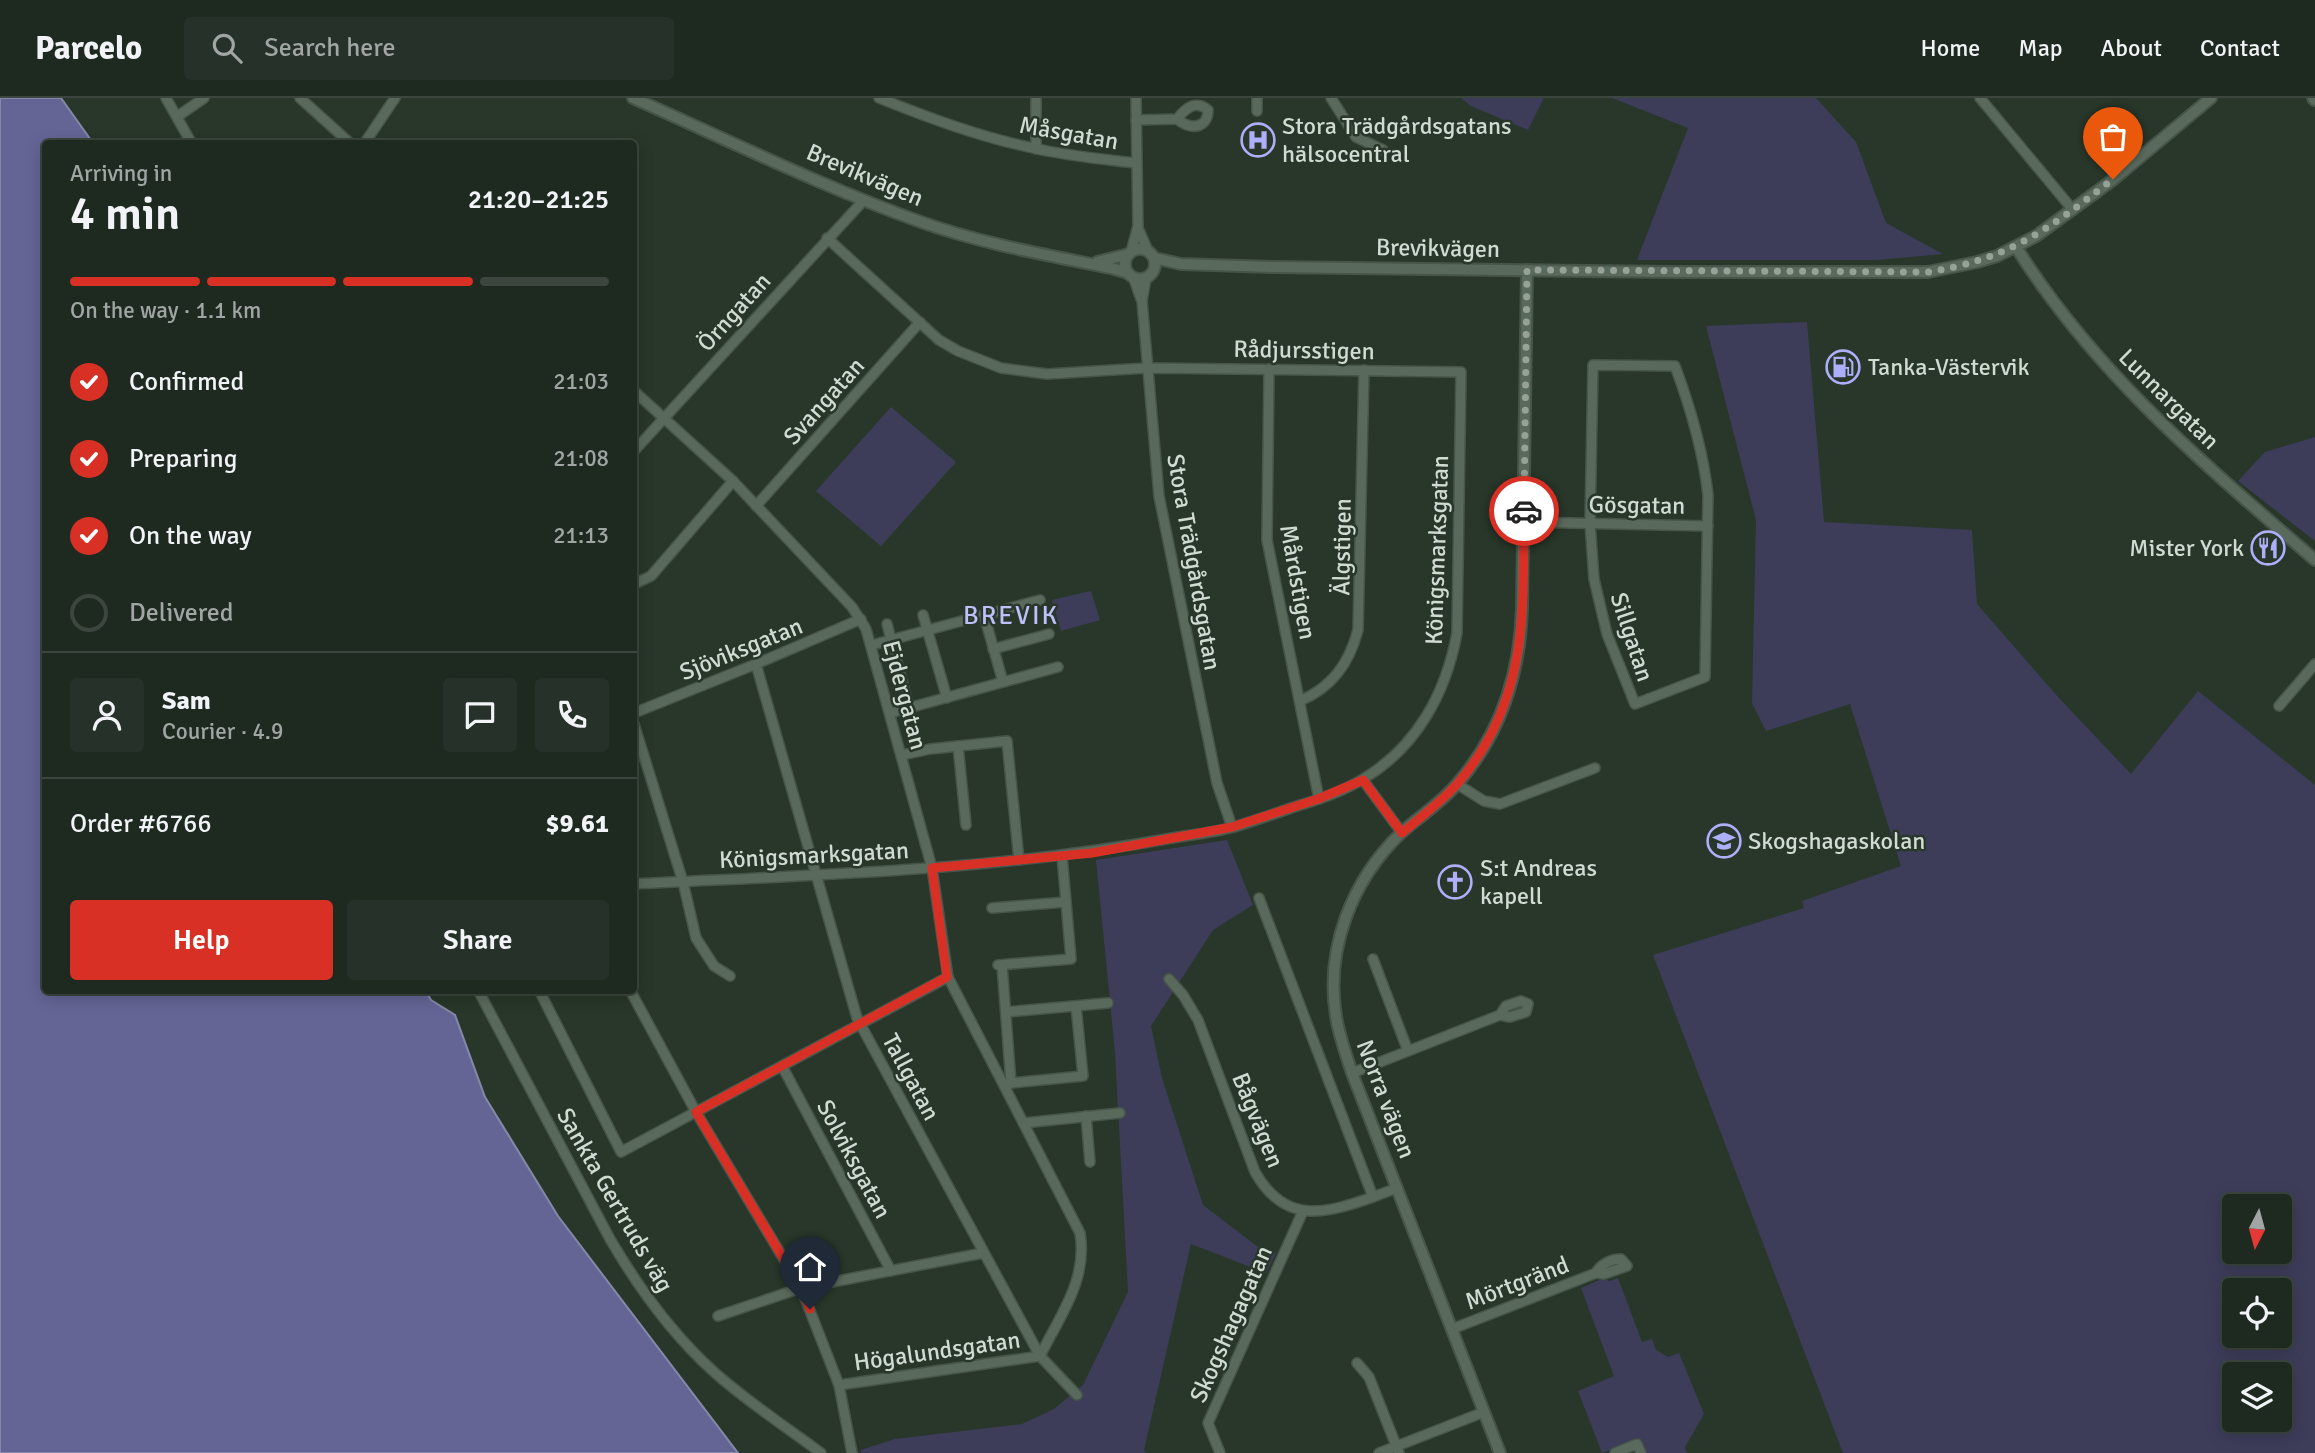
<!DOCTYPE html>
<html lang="en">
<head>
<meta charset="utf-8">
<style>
  body { margin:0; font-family:Signika,sans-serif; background:#263129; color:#f1f3f6; height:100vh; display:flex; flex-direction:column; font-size:26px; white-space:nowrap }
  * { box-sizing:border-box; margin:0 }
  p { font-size:23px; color:#a1a6a5 }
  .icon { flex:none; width:38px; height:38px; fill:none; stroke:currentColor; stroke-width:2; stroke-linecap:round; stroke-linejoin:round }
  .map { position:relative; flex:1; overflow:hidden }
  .details { position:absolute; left:42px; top:42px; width:595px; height:854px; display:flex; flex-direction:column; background:#1e2920; border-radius:7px; box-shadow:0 4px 18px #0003,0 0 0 2px #3c453e }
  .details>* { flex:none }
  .needle { width:46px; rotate:186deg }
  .controls { position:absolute; left:2222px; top:1096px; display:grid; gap:14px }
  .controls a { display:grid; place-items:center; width:70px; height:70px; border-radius:7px; background:#1e2920; box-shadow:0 4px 18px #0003,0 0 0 2px #3c453e; font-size:35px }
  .pin { position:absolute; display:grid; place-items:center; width:60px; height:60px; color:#fff; margin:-72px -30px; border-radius:50% 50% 50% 0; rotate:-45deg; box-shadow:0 0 7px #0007 }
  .pin .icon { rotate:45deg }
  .courier { position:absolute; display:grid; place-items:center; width:70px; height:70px; margin:-35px; border:5px solid #d93025; border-radius:50%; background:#fff; color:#222; box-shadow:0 2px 9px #0007 }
  .headline em { font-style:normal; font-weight:600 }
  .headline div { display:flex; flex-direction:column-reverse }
  .headline { display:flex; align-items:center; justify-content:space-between; height:119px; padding:0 28px }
  h1 { font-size:46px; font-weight:600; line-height:52px }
  .bar { display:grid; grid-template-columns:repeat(4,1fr); gap:10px 7px; align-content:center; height:84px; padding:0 28px }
  .bar i { height:9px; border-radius:5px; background:#3c453e }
  .bar .active { background:#d93025 }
  .bar p { grid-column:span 4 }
  .line { display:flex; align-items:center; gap:18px; padding:0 28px; border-top:2px solid #3c453e }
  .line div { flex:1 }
  .round { display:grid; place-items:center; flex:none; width:74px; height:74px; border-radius:7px; background:#263129 }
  ol { padding:0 28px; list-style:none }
  li { display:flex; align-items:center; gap:21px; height:77px }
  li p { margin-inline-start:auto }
  li .icon { padding:7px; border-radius:50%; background:#d93025; color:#fff; stroke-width:4 }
  li:last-child { color:#a1a6a5 }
  li i { width:38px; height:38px; border:4px solid #3c453e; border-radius:50% }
  .button { display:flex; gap:14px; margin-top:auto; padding:14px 28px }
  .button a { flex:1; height:80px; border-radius:7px; background:#d93025; color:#fff; font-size:28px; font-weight:600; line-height:80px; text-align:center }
  .button a+a { background:#263129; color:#f1f3f6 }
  header { display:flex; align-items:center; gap:42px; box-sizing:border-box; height:98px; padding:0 35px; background:#1e2920; border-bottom:2px solid #3c453e }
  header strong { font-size:33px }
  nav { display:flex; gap:38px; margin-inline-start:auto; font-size:24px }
  .search { width:490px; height:63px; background:#263129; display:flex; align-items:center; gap:18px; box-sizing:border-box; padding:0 24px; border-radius:7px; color:#a1a6a5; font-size:26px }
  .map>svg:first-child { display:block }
  .green { fill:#3d3d5a; fill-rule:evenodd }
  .water { fill:#646595; stroke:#8588a8; stroke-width:2 }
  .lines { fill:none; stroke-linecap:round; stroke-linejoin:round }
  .minor-casing { stroke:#465449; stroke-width:12 }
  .tertiary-casing { stroke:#465449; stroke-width:14 }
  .secondary-casing { stroke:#465449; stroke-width:16 }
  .minor { stroke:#596a5c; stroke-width:9 }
  .tertiary { stroke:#596a5c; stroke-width:10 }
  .secondary { stroke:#596a5c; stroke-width:12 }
  .done { stroke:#96a298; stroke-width:7; stroke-dasharray:0 12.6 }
  .route { stroke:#d93025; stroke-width:9 }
  .labels { text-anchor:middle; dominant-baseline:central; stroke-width:5; stroke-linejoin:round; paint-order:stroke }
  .poi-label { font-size:24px; fill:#d1dbd3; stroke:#28372a; text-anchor:start }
  .street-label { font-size:24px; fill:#d1dbd3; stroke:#28372a }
  .neighbourhood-label { font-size:26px; letter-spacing:2px; fill:#bdc0f9; stroke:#28372a }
</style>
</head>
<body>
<header>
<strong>Parcelo</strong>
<div class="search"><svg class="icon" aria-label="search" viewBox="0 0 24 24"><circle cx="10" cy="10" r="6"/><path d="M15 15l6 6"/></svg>Search here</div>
<nav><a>Home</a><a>Map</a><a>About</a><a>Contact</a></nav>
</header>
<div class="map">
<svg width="2315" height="1355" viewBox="0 0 2315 1355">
  <rect width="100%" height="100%" fill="#28372a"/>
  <!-- green -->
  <g class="green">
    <polygon points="1461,0 1544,0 1528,32 1471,8"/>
    <polygon points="1612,0 1816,0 1856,44 1886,125 1943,156 1877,162 1637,162 1688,30"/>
    <path d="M1807,224L1824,424L1972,432L1977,506L2058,599L2131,676L2198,593L2315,687V1355H1843L1653,857L1804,810L1802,803L1901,768L1850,606L1766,633L1752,605L1756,422L1706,228ZM2235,1108H2280V1153H2235ZM2235,1192H2280V1237H2235ZM2235,1276H2280V1321H2235Z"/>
    <polygon points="891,309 956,364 881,448 816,393"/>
    <polygon points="2315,339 2315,443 2238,383 2265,354"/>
    <polygon points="1091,493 1100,522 1061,533 1052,502"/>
    <polygon points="1227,742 1253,807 1213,832 1151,928 1162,980 1203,1107 1258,1149 1276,1155 1266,1175 1191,1146 1144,1352 1146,1355 861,1355 861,1352 895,1341 1022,1326 1054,1311 1083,1287 1128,1194 1115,954 1096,762"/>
    <polygon points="1618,1180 1642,1244 1652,1241 1656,1252 1668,1259 1679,1255 1704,1316 1685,1349 1687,1355 1644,1355 1638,1342 1602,1355 1578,1293 1614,1278 1581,1190 1602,1181 1610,1183"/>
  </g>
  <!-- water -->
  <polygon class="water" points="0,0 61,0 93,45 46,46 46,892 426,893 431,902 455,917 485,999 558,1118 738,1355 0,1355"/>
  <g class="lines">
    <defs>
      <g id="minor">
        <polyline points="166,0 192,46"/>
        <polyline points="300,0 351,46"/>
        <path d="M879,0C929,20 980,39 1033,50C1067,58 1102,61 1135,65"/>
        <polyline points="1331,0 1356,39 1383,52"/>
        <polyline points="1980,0 2073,112"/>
        <polyline points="1257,13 1257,0"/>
        <polyline points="178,18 204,0"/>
        <path d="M1136,22L1177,21C1190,32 1208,31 1208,12C1195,1 1185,11 1177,21"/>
        <polyline points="364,46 395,0"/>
        <polyline points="1036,51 1036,0"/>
        <polyline points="1138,130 1148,153"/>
        <polyline points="1131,154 1138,128 1136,0"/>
        <polyline points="1134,181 1141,201"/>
        <polyline points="1146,181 1142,203 1159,398 1217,685 1232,729"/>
        <path d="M1593,267L1675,268C1691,311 1703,352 1708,397L1705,579L1635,606L1607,536L1594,481L1590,425Z"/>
        <polyline points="1269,271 1267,442 1319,701"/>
        <path d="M634,293L733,383L852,509L866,531L932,770L948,879L1080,1135C1088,1181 1060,1218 1040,1258"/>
        <polyline points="634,353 864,102"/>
        <polyline points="756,408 920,224"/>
        <polyline points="1524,424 1708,428"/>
        <polyline points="634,486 651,478 733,383"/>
        <polyline points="923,517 947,600"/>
        <polyline points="984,517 1003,584"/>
        <polyline points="887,526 909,610"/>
        <polyline points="872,547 1040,502"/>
        <polyline points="993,551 1049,536"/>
        <polyline points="756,566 857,920 1040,1258 1077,1297"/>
        <path d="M1300,603C1332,589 1349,566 1358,532L1364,272"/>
        <polyline points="2279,608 2315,566"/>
        <polyline points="634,615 756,566 861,521"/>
        <polyline points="890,615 1058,569"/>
        <polyline points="634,626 683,784 696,840 714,868 730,878"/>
        <polyline points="958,648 966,727"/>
        <polyline points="902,657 930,651 1007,643 1019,762"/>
        <polyline points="1363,682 1402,735"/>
        <polyline points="1457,686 1484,703 1500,706 1595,670"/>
        <path d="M634,786C811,777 991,773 1166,741C1189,737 1212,735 1234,729C1254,723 1274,716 1294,709C1317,702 1342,694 1363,681C1417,649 1446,595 1457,535L1461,274L1147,270L1047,276L1001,270L958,253L939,242L827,140"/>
        <polyline points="992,810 1066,804"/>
        <polyline points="1373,861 1408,953"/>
        <polyline points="998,867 1071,861 1062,758"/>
        <polyline points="1002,867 1011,985"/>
        <path d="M1169,881L1183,897L1198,922L1255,1074C1285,1127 1325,1116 1373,1099L1259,800"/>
        <path d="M478,892L610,1141C638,1189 671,1235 713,1273C746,1303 785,1328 821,1355"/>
        <polyline points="539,892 621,1054 948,879"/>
        <polyline points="630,892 696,1014 801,1190 839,1287 852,1355"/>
        <polyline points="1006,914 1108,905"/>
        <polyline points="782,968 891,1173"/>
        <polyline points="1352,975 1500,917 1510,919 1526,914 1528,906 1521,903 1506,908 1500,917"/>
        <polyline points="1005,989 1011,985 1083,978 1076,908"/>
        <polyline points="1086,1018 1090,1064"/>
        <polyline points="1024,1025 1120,1015"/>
        <polyline points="1373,1099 1397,1090"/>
        <polyline points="718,1218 801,1190 983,1155"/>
        <path d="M1452,1231L1596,1175L1604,1176L1627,1168L1621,1161C1611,1161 1601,1166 1596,1175"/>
        <polyline points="1357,1265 1369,1279 1399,1355"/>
        <polyline points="839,1287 1040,1258"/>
        <polyline points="1220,1355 1208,1325 1303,1113"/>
        <polyline points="1379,1355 1484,1314"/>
        <polyline points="1615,1355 1637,1346 1641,1355"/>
      </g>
      <g id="tertiary">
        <path d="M633,0C728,42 823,89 921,124C983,146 1047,157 1111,170L1128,175"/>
        <path d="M2016,149C2095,275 2204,366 2315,462"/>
        <circle cx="1140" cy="166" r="15"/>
        <polyline points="1154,160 1181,166 1272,169 1674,174 1928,174 1977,164 1997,158 2036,138 2114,81 2211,0"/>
        <polyline points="1097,164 1129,156"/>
        <path d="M1500,1355L1352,975C1346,956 1339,938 1336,918C1325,851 1352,782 1401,735C1420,718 1441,705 1457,686C1501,636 1520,576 1522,510L1527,172"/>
      </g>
      <polyline id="secondary" points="2314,0 2315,1"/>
    </defs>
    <!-- minor casing -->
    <use href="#minor" class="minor-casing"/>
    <!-- tertiary casing -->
    <use href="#tertiary" class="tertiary-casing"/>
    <!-- secondary casing -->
    <use href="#secondary" class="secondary-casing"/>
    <!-- minor -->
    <use href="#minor" class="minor"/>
    <!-- tertiary -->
    <use href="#tertiary" class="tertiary"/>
    <!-- secondary -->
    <use href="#secondary" class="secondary"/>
  </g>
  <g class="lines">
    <!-- done -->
    <path class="done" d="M1524,413L1527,172L1928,174C2010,161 2049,131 2113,81"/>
    <!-- route -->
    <path class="route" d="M810,1211L801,1190L696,1014L947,879L932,770L1092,755L1232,729L1318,701L1363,682L1402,735C1421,719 1441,704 1458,685C1529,602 1523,515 1524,413"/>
  </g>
  <!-- icons -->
  <defs>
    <symbol id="hospital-ring" viewBox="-11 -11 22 22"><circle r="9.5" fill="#28372a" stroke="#adaffb" stroke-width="1.5"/><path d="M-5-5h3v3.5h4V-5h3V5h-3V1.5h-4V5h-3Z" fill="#adaffb"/></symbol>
    <symbol id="fuel-ring" viewBox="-11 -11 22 22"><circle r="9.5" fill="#28372a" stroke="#adaffb" stroke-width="1.5"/><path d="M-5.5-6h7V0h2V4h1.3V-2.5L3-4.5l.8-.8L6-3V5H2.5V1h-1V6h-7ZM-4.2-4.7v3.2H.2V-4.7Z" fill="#adaffb"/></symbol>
    <symbol id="restaurant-ring" viewBox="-11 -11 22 22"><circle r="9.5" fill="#28372a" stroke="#adaffb" stroke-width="1.5"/><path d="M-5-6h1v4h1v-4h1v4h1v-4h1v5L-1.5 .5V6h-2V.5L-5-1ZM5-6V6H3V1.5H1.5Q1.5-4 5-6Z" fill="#adaffb"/></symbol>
    <symbol id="school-ring" viewBox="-11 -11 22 22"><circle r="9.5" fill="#28372a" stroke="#adaffb" stroke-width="1.5"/><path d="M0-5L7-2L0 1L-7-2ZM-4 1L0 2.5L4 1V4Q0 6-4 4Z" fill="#adaffb"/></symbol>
    <symbol id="church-ring" viewBox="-11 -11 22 22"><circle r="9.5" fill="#28372a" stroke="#adaffb" stroke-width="1.5"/><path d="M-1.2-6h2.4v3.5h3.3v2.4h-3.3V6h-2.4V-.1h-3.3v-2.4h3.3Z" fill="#adaffb"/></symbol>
  </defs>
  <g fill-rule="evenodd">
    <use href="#hospital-ring" x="1239" y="23" width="38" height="38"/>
    <use href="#fuel-ring" x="1824" y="250" width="38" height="38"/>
    <use href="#restaurant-ring" x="2249" y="431" width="38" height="38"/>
    <use href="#school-ring" x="1705" y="724" width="38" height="38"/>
    <use href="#church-ring" x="1436" y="765" width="38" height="38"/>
  </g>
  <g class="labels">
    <!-- poi labels -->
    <g class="poi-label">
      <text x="1282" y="28">Stora Trädgårdsgatans<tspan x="1282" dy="28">hälsocentral</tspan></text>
      <text x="1868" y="269">Tanka-Västervik</text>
      <text x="2244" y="450" text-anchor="end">Mister York</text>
      <text x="1748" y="743">Skogshagaskolan</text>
      <text x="1480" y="770">S:t Andreas<tspan x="1480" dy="28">kapell</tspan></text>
    </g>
    <!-- street labels -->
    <g class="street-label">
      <text transform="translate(1069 35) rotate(10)">Måsgatan</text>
      <text transform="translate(865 77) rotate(23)">Brevikvägen</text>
      <text transform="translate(1438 150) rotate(1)">Brevikvägen</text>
      <text transform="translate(734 214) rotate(-48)">Örngatan</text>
      <text transform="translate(1304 252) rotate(1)">Rådjursstigen</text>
      <text transform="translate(2169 301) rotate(45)">Lunnargatan</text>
      <text transform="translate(824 303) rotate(-48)">Svangatan</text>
      <text transform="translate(1637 407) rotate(1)">Gösgatan</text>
      <text transform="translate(1342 449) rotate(-89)">Älgstigen</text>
      <text transform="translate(1437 452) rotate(-88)">Königsmarksgatan</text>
      <text transform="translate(1194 464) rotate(80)">Stora Trädgårdsgatan</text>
      <text transform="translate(1298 484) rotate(80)">Mårdstigen</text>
      <text transform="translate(1632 539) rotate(72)">Sillgatan</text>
      <text transform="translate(741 551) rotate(-22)">Sjöviksgatan</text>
      <text transform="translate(905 597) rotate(75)">Ejdergatan</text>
      <text transform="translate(814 757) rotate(-3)">Königsmarksgatan</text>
      <text transform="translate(911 979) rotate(62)">Tallgatan</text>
      <text transform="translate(1386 1001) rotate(69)">Norra vägen</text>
      <text transform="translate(1258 1022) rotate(68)">Bågvägen</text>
      <text transform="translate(854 1061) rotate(62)">Solviksgatan</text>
      <text transform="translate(615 1102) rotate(60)">Sankta Gertruds väg</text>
      <text transform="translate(1517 1185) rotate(-21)">Mörtgränd</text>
      <text transform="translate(1231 1226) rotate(-66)">Skogshagagatan</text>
      <text transform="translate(937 1253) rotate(-8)">Högalundsgatan</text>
    </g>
    <!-- neighbourhood labels -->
    <g class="neighbourhood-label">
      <text x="1011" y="518">BREVIK</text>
    </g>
  </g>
</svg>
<div class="controls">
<a><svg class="needle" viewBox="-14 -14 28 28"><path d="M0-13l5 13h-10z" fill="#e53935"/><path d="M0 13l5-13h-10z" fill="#a1a6a5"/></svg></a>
<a><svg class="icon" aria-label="locate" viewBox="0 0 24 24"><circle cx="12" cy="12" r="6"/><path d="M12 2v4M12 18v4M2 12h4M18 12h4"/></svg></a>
<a><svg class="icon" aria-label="layers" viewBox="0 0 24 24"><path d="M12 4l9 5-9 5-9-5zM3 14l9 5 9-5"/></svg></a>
</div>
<div class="pin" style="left:2113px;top:81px;background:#ea580c"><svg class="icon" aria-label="bag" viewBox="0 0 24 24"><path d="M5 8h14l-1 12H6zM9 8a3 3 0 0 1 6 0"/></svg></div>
<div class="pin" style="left:810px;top:1211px;background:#1f2937"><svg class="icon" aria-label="home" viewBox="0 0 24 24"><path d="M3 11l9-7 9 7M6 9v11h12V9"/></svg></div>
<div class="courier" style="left:1524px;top:413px"><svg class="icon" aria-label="car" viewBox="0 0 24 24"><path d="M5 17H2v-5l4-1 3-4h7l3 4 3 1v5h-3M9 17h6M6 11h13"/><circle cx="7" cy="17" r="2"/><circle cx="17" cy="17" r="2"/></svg></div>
<section class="details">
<div class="headline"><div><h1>4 min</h1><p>Arriving in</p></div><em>21:20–21:25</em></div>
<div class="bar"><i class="active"></i><i class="active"></i><i class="active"></i><i></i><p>On the way · 1.1 km</p></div>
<ol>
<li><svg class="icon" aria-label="check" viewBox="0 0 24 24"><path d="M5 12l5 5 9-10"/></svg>Confirmed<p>21:03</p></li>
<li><svg class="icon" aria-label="check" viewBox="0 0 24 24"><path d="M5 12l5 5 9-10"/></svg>Preparing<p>21:08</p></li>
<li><svg class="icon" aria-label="check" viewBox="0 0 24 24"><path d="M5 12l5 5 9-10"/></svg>On the way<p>21:13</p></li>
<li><i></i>Delivered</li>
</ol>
<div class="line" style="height:126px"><a class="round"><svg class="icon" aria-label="person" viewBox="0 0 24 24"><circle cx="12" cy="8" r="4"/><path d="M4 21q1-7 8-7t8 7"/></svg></a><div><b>Sam</b><p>Courier · 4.9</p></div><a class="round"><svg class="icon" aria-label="chat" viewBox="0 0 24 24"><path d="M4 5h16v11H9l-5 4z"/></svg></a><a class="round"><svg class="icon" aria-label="phone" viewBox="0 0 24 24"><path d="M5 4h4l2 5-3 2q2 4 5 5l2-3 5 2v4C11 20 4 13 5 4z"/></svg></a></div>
<div class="line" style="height:91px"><div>Order #6766</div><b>$9.61</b></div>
<div class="button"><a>Help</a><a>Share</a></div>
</section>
</div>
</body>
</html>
